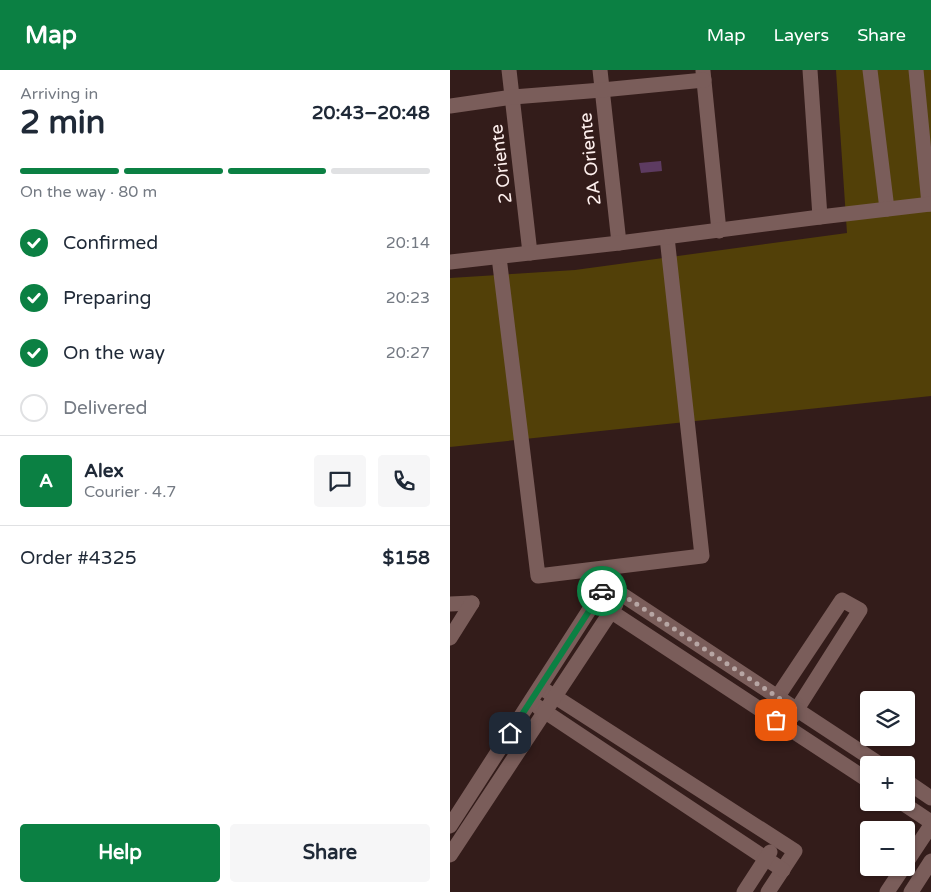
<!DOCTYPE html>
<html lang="en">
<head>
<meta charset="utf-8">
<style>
  body { margin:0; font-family:"Varela Round",sans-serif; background:#f6f6f7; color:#1f2937; height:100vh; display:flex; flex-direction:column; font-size:19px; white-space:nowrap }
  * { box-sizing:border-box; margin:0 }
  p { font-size:16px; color:#747a83 }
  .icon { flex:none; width:28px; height:28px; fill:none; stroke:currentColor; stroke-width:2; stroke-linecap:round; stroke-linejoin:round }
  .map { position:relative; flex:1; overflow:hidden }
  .panel { display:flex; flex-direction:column; background:#fff; width:450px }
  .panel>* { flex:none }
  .buttons { position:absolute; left:410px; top:621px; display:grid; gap:10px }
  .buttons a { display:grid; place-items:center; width:55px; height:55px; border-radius:5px; background:#fff; box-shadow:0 1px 4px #0004; font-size:25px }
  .pin { position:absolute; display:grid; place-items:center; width:42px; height:42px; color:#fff; margin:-21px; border-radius:10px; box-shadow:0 2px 8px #0006 }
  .courier { position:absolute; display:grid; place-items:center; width:50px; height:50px; margin:-25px; border:4px solid #0b8043; border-radius:50%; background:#fff; color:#222; box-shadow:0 1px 6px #0007 }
  .overview em { font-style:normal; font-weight:700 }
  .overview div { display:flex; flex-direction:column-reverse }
  .overview { display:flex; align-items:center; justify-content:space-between; height:85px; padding:0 20px }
  h1 { font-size:32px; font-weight:700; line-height:38px }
  .bar { display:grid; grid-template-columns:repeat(4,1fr); gap:8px 5px; align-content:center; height:60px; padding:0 20px }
  .bar i { height:6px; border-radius:4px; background:#e0e1e3 }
  .bar .on { background:#0b8043 }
  .bar p { grid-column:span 4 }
  .line { display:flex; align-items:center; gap:12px; padding:0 20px; border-top:1px solid #e0e1e3 }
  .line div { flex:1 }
  .round { display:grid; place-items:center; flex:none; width:52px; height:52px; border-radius:5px; background:#f6f6f7 }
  ol { padding:0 20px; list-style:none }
  li { display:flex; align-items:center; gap:15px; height:55px }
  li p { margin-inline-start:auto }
  li .icon { padding:5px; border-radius:50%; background:#0b8043; color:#fff; stroke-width:4 }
  li:last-child { color:#747a83 }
  li i { width:28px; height:28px; border:2px solid #e0e1e3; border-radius:50% }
  .action { display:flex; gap:10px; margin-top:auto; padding:10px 20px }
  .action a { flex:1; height:58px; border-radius:5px; background:#0b8043; color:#fff; font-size:20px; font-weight:700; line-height:58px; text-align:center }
  .action a+a { background:#f6f6f7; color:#1f2937 }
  header { display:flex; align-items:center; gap:30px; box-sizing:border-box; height:70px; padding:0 25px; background:#0b8043; color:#fff }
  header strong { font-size:24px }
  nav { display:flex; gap:28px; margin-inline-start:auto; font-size:18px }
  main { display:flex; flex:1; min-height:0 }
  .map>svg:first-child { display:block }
  .green { fill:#524008 }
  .water { fill:#5d3b61 }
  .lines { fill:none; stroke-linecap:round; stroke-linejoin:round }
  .street { stroke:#7a5d5a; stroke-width:15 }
  .done { stroke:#b7a6a4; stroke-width:5; stroke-dasharray:0 9 }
  .route { stroke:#0b8043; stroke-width:6 }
  .labels { text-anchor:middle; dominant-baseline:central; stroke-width:5; stroke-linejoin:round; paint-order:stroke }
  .street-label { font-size:18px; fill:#fef0ee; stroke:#331c1a }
</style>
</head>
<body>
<header>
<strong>Map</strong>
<nav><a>Map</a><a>Layers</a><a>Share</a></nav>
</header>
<main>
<section class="panel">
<div class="overview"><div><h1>2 min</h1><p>Arriving in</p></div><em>20:43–20:48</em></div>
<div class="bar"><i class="on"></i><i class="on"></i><i class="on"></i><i></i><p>On the way · 80 m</p></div>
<ol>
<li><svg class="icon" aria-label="check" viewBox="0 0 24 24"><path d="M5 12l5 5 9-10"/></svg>Confirmed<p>20:14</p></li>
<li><svg class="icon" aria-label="check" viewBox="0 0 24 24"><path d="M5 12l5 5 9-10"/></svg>Preparing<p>20:23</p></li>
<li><svg class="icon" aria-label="check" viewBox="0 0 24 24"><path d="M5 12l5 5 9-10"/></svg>On the way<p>20:27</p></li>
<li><i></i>Delivered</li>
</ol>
<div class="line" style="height:90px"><b class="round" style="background:#0b8043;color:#fff">A</b><div><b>Alex</b><p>Courier · 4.7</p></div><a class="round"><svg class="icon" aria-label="chat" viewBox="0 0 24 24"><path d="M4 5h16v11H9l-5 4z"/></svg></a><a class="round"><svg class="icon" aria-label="phone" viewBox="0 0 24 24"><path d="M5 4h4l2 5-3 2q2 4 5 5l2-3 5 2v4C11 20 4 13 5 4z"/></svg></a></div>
<div class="line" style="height:65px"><div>Order #4325</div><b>$158</b></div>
<div class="action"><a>Help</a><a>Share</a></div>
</section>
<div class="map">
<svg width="481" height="822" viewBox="0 0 481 822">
  <rect width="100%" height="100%" fill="#331c1a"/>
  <!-- green -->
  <polygon class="green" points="386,0 481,0 481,326 0,377 0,208 125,200 397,163"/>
  <!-- water -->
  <polygon class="water" points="211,91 212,101 191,103 189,93"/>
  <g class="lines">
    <!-- street -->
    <g class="street">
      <polyline points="59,0 80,183"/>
      <polyline points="150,0 169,173"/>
      <polyline points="360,0 370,147"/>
      <polyline points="420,0 437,139"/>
      <polyline points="466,0 479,134"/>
      <polyline points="253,1 269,161"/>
      <polyline points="0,36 63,27 152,20 254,10"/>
      <polyline points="49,187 88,506 252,486 217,167"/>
      <polyline points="0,192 169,173 370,147 481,134"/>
      <polyline points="145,531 419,711"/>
      <polyline points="0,534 22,533"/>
      <polyline points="0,568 22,533"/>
      <polyline points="90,617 345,781 318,822"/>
      <polyline points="322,635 392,530 410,540 342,647"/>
      <polyline points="88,637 333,800"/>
      <polyline points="456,711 481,728"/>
      <polyline points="451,732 481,752"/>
      <polyline points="0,756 156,514 431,695"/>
      <polyline points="0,785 166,534"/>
      <polyline points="456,793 481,755"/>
      <polyline points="294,822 320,782"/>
      <polyline points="437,822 453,798"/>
      <polyline points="461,822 481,791"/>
    </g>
  </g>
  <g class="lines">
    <!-- done -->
    <polyline class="done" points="152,521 156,514 347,640 335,657 326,650"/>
    <!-- route -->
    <polyline class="route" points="60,663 152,521"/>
  </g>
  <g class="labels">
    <!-- street labels -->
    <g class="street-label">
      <text transform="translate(140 89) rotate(-96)">2A Oriente</text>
      <text transform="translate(51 94) rotate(-97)">2 Oriente</text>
    </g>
  </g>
</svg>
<div class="buttons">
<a><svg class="icon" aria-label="layers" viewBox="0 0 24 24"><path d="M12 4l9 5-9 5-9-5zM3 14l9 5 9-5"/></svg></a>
<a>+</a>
<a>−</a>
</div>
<div class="pin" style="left:326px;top:650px;background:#ea580c"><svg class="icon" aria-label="bag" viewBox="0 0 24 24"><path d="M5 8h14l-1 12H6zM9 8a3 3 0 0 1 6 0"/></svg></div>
<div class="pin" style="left:60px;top:663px;background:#1f2937"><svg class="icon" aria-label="home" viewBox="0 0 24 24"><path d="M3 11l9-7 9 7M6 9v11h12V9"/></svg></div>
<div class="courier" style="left:152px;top:521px"><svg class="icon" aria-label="car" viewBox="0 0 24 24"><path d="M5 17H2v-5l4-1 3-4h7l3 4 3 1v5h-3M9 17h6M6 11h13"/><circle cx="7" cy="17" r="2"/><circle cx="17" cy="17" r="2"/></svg></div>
</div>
</main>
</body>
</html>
